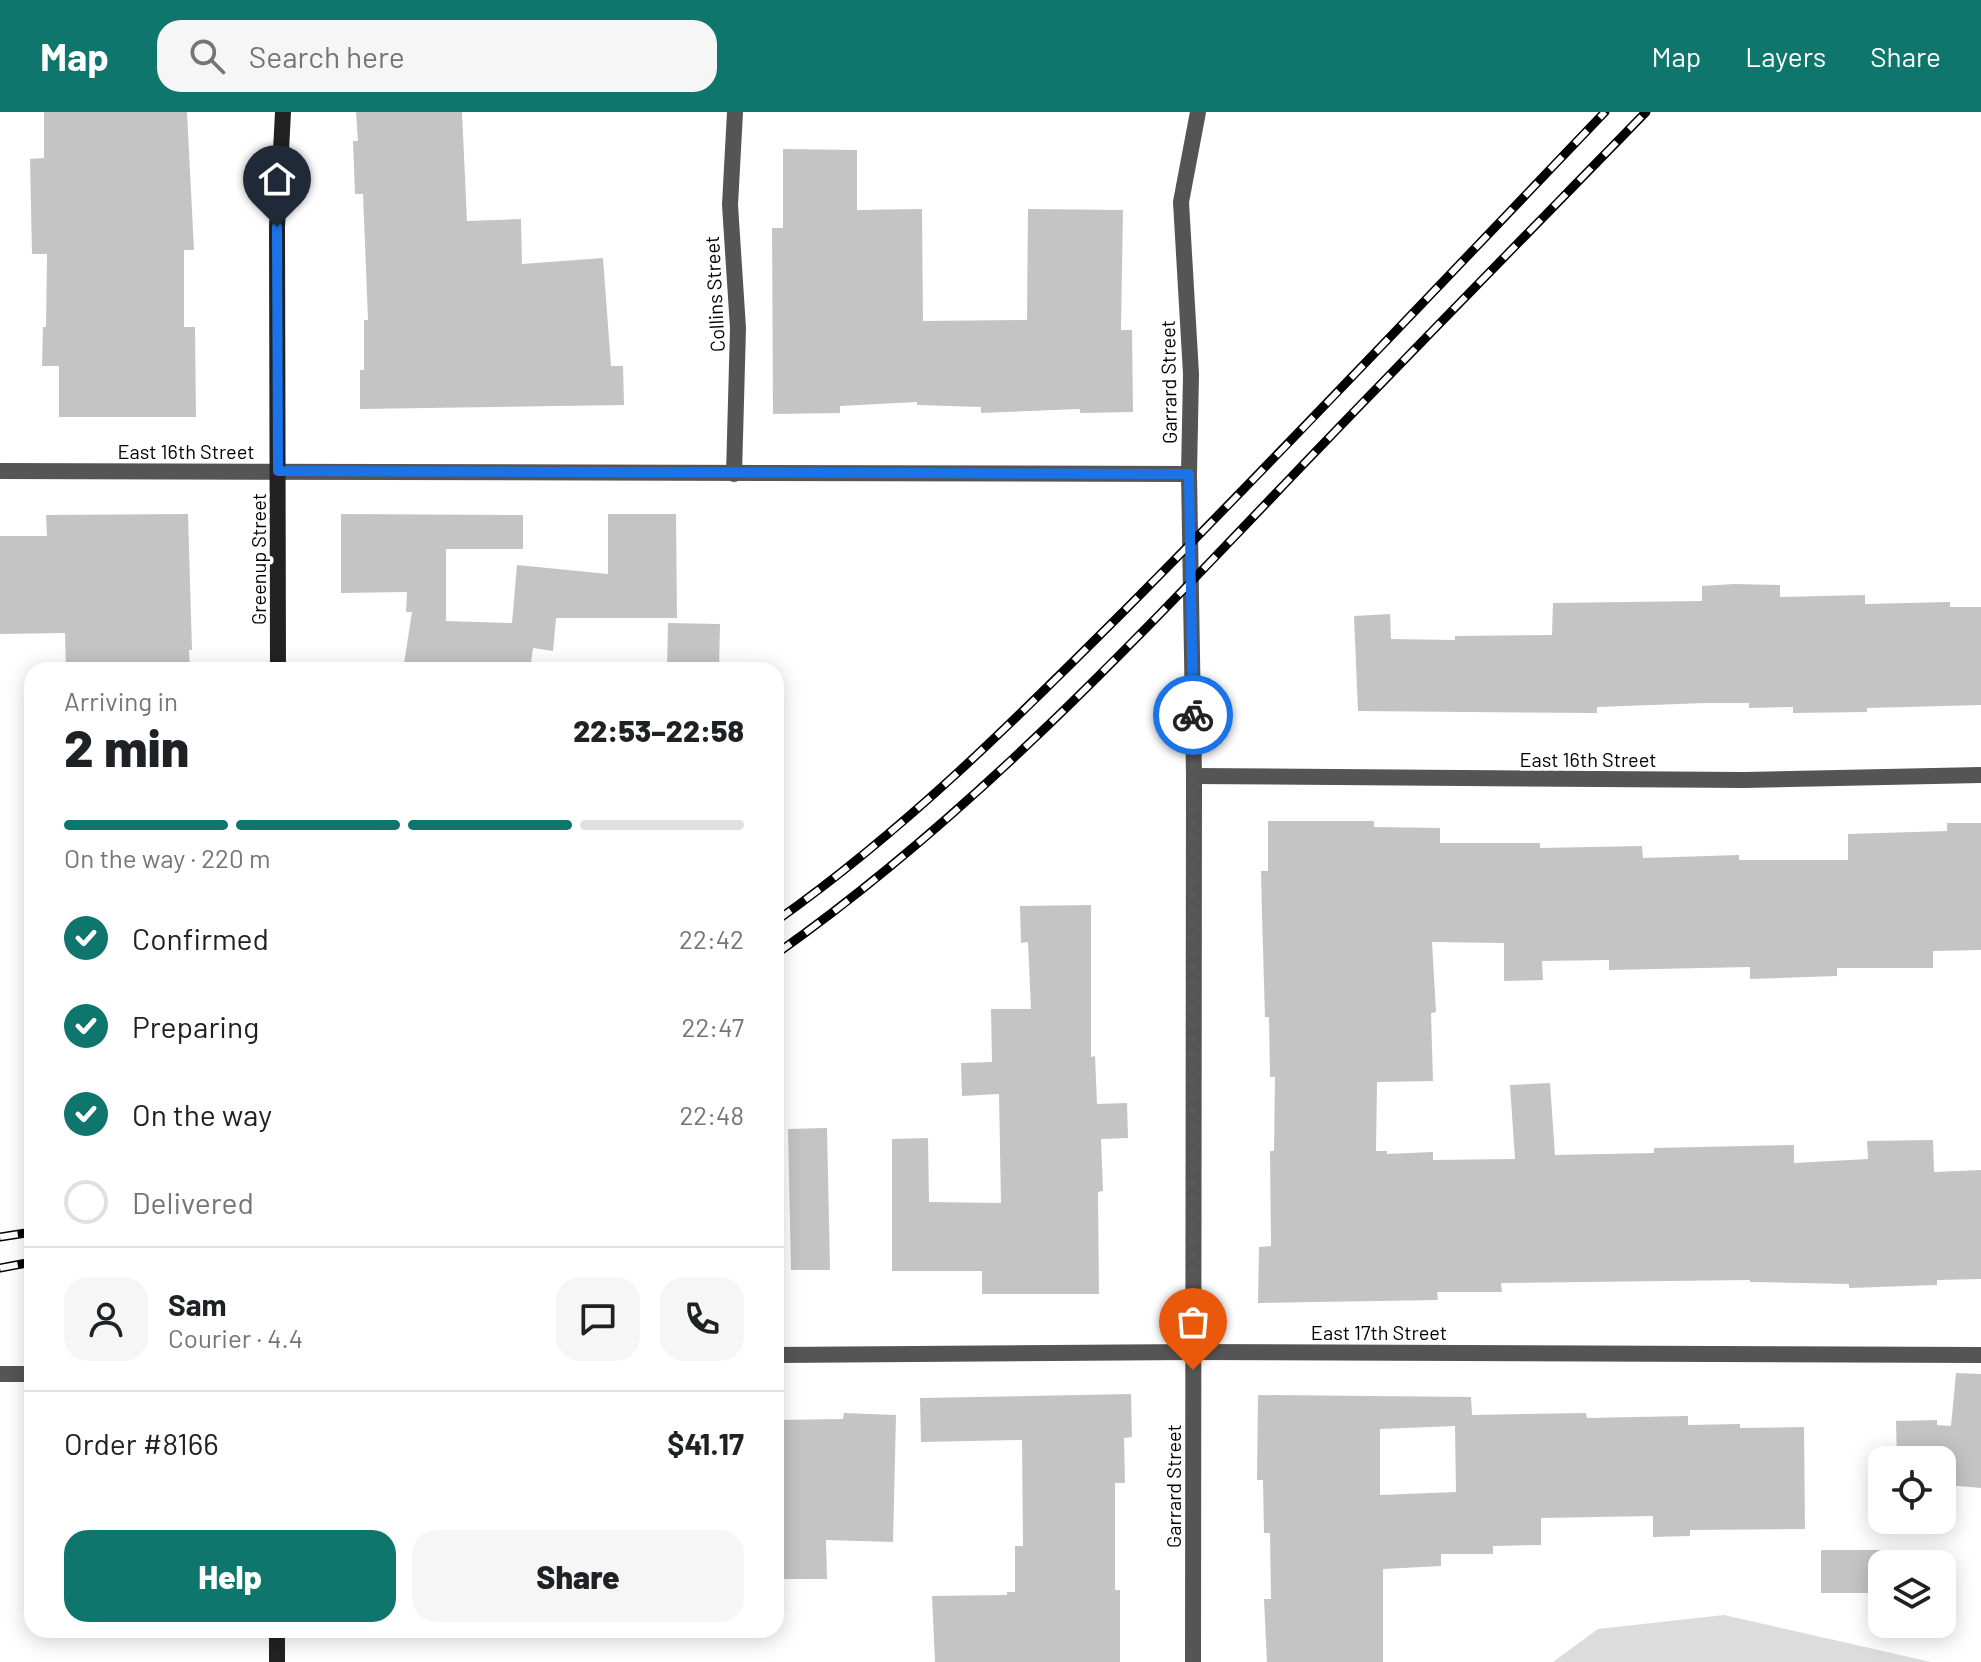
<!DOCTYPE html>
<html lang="en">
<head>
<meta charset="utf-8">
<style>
  body { margin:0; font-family:Barlow,sans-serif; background:#f6f6f6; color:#202124; height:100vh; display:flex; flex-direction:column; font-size:30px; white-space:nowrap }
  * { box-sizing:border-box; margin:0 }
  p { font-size:26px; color:#757577 }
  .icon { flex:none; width:44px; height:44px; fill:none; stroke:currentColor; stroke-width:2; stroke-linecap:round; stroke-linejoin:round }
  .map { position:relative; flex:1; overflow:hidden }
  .sheet { position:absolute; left:24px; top:550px; width:760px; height:976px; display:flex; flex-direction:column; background:#fff; border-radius:24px; box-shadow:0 4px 20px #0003 }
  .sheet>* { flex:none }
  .controls { position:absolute; left:1868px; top:1334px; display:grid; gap:16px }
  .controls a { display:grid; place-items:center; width:88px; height:88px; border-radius:16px; background:#fff; box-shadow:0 4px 20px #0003; font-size:40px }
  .pin { position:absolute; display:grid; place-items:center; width:68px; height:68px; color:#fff; margin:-82px -34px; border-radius:50% 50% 50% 0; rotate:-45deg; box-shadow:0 0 8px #0007 }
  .pin .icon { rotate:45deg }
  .courier { position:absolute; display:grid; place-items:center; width:80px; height:80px; margin:-40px; border:6px solid #1a73e8; border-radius:50%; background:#fff; color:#222; box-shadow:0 2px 10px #0007 }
  .head em { font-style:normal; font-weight:800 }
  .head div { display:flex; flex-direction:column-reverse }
  .head { display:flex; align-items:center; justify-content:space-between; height:136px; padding:0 40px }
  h1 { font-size:52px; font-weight:800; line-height:60px }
  .bar { display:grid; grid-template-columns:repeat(4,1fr); gap:12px 8px; align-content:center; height:96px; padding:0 40px }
  .bar i { height:10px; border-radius:6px; background:#e0e0e0 }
  .bar .selected { background:#0f766e }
  .bar p { grid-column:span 4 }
  .line { display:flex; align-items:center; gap:20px; padding:0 40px; border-top:2px solid #e0e0e0 }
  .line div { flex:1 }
  .round { display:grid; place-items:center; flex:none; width:84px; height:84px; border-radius:24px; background:#f6f6f6 }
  ol { padding:0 40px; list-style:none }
  li { display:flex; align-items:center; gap:24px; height:88px }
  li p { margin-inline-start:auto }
  li .icon { padding:8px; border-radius:50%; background:#0f766e; color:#fff; stroke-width:4 }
  li:last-child { color:#757577 }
  li i { width:44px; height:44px; border:4px solid #e0e0e0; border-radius:50% }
  .primary-button { display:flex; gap:16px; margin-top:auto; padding:16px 40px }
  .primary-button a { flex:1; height:92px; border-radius:24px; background:#0f766e; color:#fff; font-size:32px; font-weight:800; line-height:92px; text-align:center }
  .primary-button a+a { background:#f6f6f6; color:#202124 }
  header { display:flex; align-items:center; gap:48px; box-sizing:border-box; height:112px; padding:0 40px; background:#0f766e; color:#fff }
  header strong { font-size:38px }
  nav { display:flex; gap:44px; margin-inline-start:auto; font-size:28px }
  .search { width:560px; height:72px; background:#f6f6f6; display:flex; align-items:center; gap:20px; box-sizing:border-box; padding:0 28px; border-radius:24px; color:#757577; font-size:30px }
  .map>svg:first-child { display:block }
  .green { fill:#dcdcdc }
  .building { fill:#c4c4c4; fill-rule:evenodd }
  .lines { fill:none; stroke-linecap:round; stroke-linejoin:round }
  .minor { stroke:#555; stroke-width:16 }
  .secondary { stroke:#222; stroke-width:16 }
  .rail-casing { stroke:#000; stroke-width:9 }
  .rail { stroke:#fff; stroke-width:6; stroke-dasharray:18; stroke-linecap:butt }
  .done { stroke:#595959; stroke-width:8; stroke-dasharray:0 14.4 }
  .route { stroke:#1a73e8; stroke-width:10 }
  .labels { text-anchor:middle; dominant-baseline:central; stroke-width:7; stroke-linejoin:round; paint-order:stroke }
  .street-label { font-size:20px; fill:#000; stroke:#fff }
</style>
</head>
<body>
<header>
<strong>Map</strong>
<div class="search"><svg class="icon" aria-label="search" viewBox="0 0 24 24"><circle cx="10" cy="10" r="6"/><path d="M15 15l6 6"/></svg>Search here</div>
<nav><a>Map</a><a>Layers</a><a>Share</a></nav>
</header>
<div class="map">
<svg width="1981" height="1550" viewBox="0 0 1981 1550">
  <rect width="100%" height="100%" fill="#fff"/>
  <!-- green -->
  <polygon class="green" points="1724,1503 1931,1550 1553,1550 1598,1517"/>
  <!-- building -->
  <g class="building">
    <polygon points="44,0 187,0 194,138 184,138 184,215 195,215 196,305 59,305 59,254 42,254 43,215 46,215 47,142 32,142 30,47 44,46"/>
    <polygon points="356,0 462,0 467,109 521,107 522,152 603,146 611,254 623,254 624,293 360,297 360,258 364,258 364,208 368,208 363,82 355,82 353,29 358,29"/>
    <polygon points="783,37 857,38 857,98 922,97 923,209 1027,208 1028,97 1123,98 1121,218 1132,218 1133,300 1080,301 1080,297 981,301 981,295 917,293 917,290 840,294 840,301 773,302 772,116 783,116"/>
    <polygon points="188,402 192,538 189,538 190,558 66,558 65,521 0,522 0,424 47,424 46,403"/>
    <polygon points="341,402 523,403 523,437 446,437 446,509 512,511 517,453 608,462 608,402 676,402 677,506 556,506 553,539 533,536 530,558 403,558 412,500 406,500 407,480 341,481"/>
    <polygon points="1734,472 1780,473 1780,485 1865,483 1865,492 1950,490 1950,495 1981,495 1981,593 1867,596 1867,600 1793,601 1793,595 1749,596 1749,591 1706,591 1597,595 1597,601 1358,599 1354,504 1390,502 1391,527 1455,528 1455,524 1552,523 1553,491 1702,489 1702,474"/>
    <polygon points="668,511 720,512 719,558 667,558"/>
    <polygon points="1268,709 1374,709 1374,715 1440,716 1440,731 1540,731 1540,736 1642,734 1643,746 1739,743 1739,748 1848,748 1848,722 1947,719 1947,711 1981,711 1981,838 1933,839 1933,856 1837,856 1837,864 1750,867 1750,855 1609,858 1609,848 1542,849 1543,868 1504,869 1504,831 1432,830 1436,900 1431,901 1433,969 1377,970 1376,1039 1387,1039 1387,1042 1433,1040 1433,1048 1515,1047 1510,973 1550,971 1555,1043 1654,1041 1654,1036 1794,1033 1794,1051 1868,1047 1867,1029 1933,1028 1934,1060 1981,1058 1981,1167 1937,1168 1937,1173 1849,1176 1849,1172 1750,1170 1750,1168 1501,1171 1502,1180 1437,1180 1438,1188 1258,1191 1259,1135 1271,1134 1270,1039 1274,1039 1275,965 1270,965 1269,905 1265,905 1262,803 1261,759 1268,759"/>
    <polygon points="1091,793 1091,945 1095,944 1097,992 1127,991 1128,1026 1101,1027 1103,1079 1098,1080 1099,1182 982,1182 982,1159 892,1159 892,1027 928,1026 929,1090 1001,1091 999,982 962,984 961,951 992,950 991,897 1031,897 1028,830 1021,831 1020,794"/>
    <polygon points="827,1016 830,1158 791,1158 788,1017"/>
    <polygon points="1956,1261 1981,1262 1981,1376 1946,1373 1948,1348 1897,1348 1896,1309 1937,1308 1937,1313 1951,1314"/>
    <polygon points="1131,1282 1132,1325 1124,1326 1125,1371 1115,1371 1115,1478 1120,1478 1120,1550 935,1550 932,1484 1007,1483 1007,1480 1015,1480 1015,1434 1023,1434 1022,1328 921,1330 920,1286"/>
    <path d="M1258,1283L1471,1285L1472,1303L1586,1301L1587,1306L1688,1304V1313L1740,1312V1316L1804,1315L1805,1417L1690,1418V1424L1653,1425V1404L1541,1406V1433L1493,1434V1442H1441V1454L1383,1457V1550H1267L1264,1487H1271L1270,1421H1264L1263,1368H1257ZM1455,1314L1456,1380L1380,1383V1317Z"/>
    <polygon points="844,1301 896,1303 893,1430 826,1428 827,1467 777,1467 776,1308 843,1307"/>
    <rect x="1821" y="1438" width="61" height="43"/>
  </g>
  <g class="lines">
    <!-- minor -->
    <g class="minor">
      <polyline points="0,359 1189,362"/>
      <polyline points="734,362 738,216 730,93 735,0"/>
      <polyline points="1194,664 1744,668 1981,663"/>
      <polyline points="776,1243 1193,1240 1981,1243"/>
      <polyline points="0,1262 32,1262"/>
      <polyline points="1193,1550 1194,664 1189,362 1191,262 1181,90 1198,0"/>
    </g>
    <!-- secondary -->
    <g class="secondary">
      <polyline points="278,558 277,115 283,0"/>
      <polyline points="277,1550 277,1518"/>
    </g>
    <defs>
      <g id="rail">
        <path d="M776,809C905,718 1016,607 1127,496C1289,333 1446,166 1605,0"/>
        <path d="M776,842C970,705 1134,530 1298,358C1413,238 1530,119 1646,0"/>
        <polyline points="0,1125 32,1120"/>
        <polyline points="0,1156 32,1150"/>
      </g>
    </defs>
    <!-- rail casing -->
    <use href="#rail" class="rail-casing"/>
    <!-- rail -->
    <use href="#rail" class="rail"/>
  </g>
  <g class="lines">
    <!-- done -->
    <polyline class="done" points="1193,1258 1193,603"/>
    <!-- route -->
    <polyline class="route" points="277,115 278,359 1189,362 1193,603"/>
  </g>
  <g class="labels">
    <!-- street labels -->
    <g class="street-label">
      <text transform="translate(714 182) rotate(-93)">Collins Street</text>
      <text transform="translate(1168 270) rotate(-91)">Garrard Street</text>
      <text x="186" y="339">East 16th Street</text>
      <text transform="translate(258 447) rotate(-90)">Greenup Street</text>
      <text x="1588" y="647">East 16th Street</text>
      <text x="1379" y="1220">East 17th Street</text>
      <text transform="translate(1173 1374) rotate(-90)">Garrard Street</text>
    </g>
  </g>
</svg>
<div class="controls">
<a><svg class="icon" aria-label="locate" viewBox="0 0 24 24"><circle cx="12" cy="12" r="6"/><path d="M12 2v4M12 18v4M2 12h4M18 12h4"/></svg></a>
<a><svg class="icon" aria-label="layers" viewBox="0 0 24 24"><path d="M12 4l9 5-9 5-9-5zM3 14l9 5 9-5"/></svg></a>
</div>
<div class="pin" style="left:1193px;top:1258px;background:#ea580c"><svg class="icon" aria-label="bag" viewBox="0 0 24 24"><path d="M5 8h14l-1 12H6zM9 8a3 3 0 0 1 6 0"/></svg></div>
<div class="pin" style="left:277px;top:115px;background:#1f2937"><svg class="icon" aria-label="home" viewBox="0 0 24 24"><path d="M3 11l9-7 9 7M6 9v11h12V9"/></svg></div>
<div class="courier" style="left:1193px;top:603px"><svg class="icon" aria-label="bike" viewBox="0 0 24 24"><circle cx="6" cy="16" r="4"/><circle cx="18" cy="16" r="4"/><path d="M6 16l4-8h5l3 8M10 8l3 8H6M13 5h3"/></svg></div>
<section class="sheet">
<div class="head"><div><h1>2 min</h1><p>Arriving in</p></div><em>22:53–22:58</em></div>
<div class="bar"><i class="selected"></i><i class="selected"></i><i class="selected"></i><i></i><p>On the way · 220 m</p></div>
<ol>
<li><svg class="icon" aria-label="check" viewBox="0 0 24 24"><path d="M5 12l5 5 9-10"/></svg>Confirmed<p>22:42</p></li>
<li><svg class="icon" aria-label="check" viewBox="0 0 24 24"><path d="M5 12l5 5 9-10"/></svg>Preparing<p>22:47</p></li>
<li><svg class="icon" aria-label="check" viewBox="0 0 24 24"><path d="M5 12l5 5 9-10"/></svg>On the way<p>22:48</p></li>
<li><i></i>Delivered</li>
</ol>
<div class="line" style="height:144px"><a class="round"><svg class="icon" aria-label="person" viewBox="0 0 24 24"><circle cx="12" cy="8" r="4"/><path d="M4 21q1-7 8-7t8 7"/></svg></a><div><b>Sam</b><p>Courier · 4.4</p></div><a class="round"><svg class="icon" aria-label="chat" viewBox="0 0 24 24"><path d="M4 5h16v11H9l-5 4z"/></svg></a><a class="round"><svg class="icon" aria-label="phone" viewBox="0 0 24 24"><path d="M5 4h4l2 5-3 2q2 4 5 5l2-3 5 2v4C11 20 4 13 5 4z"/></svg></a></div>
<div class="line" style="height:104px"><div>Order #8166</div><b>$41.17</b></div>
<div class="primary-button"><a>Help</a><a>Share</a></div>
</section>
</div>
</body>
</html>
